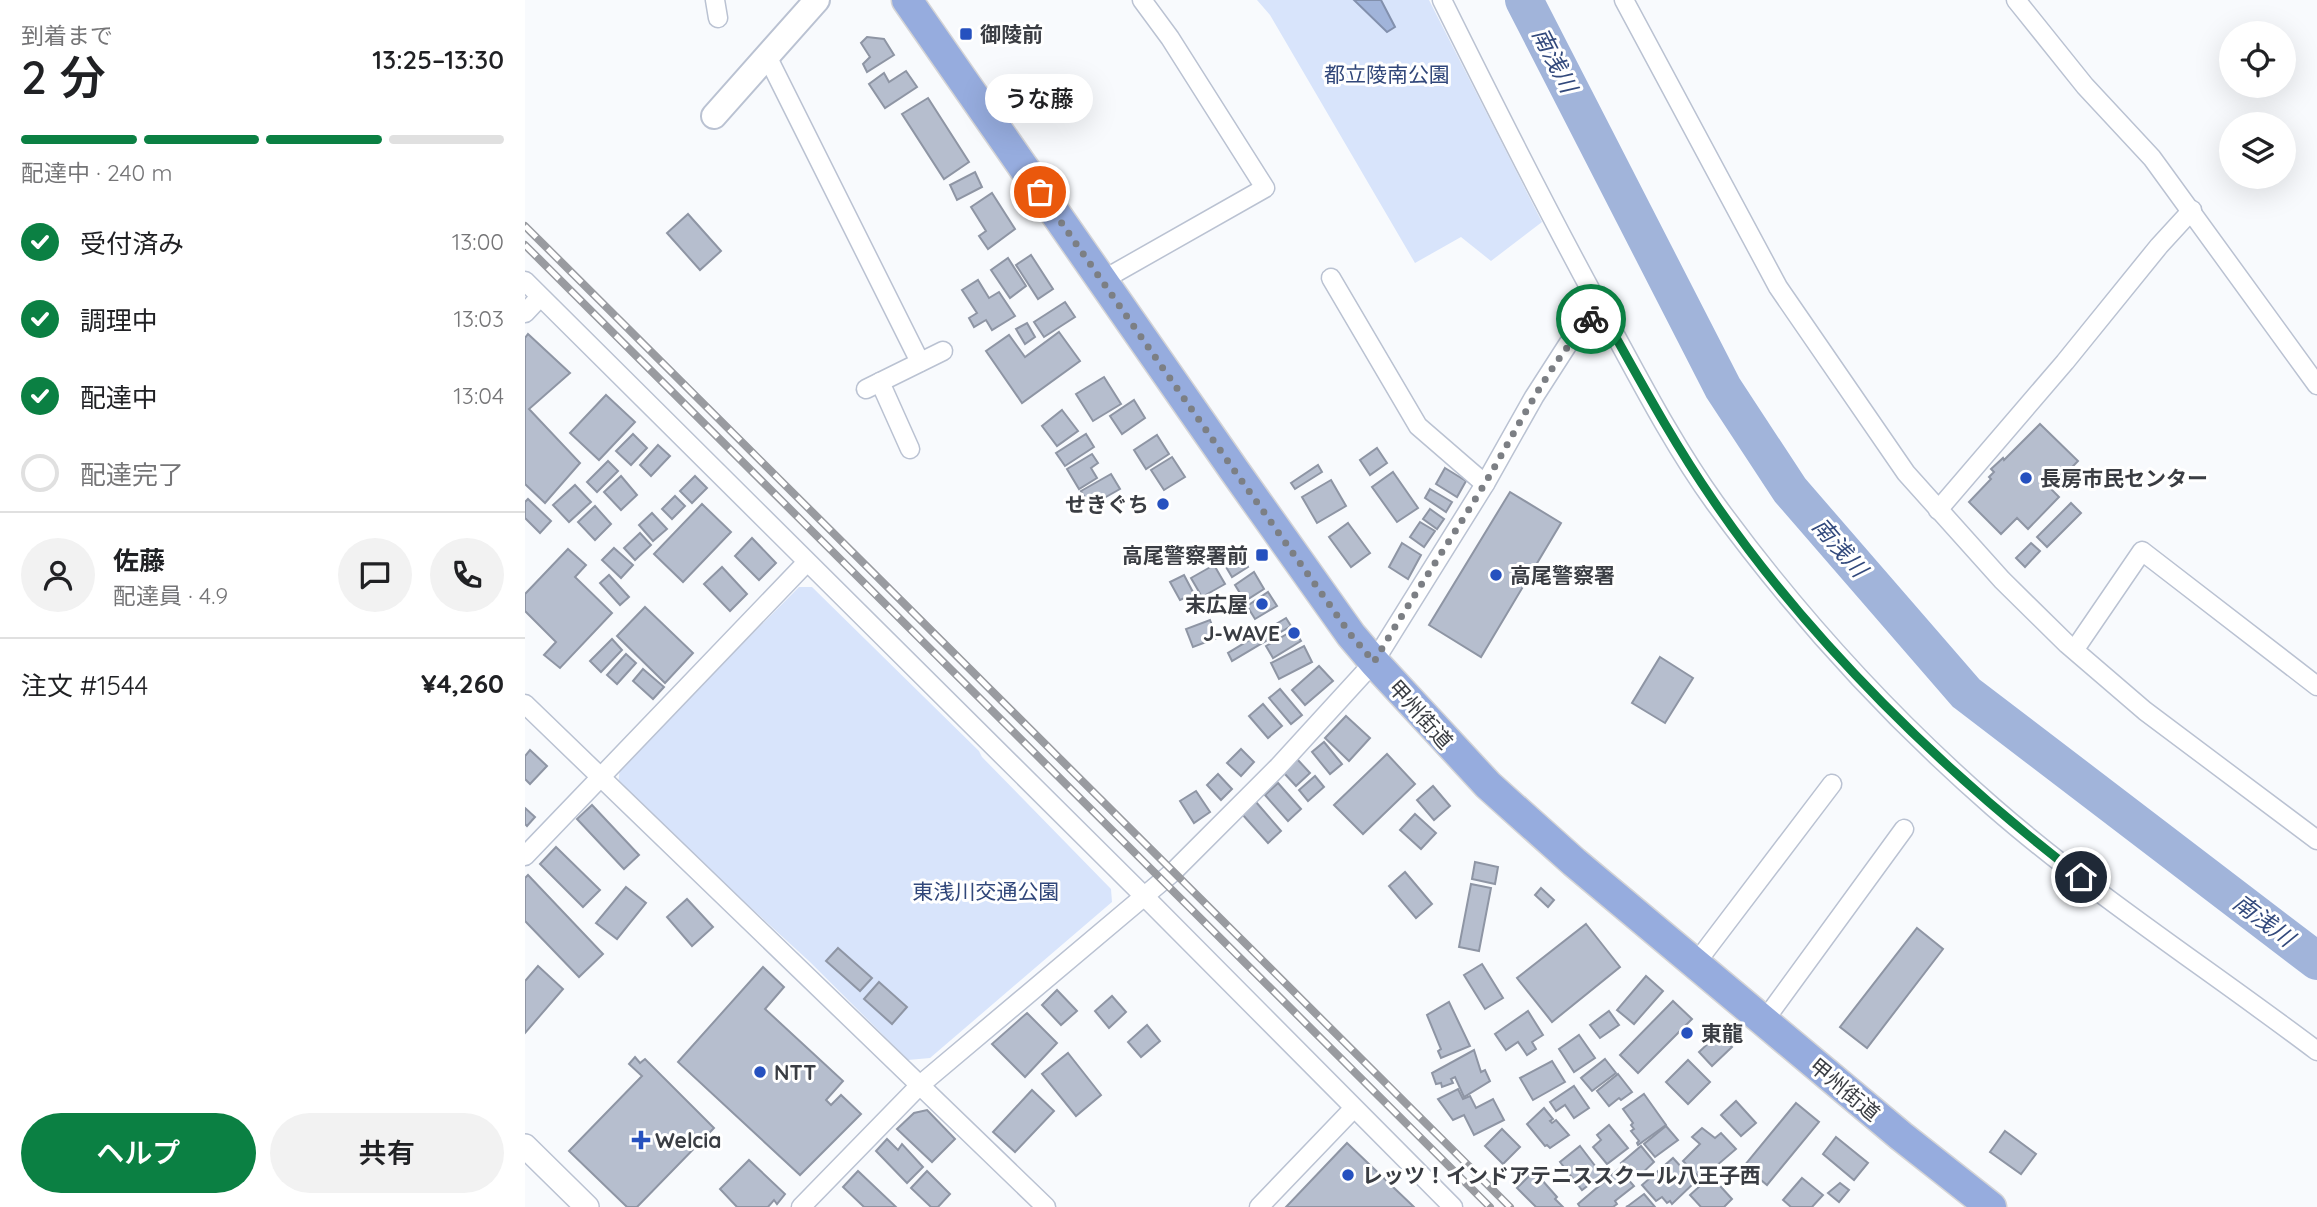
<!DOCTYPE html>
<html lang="ja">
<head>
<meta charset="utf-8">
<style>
  body { margin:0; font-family:Quicksand,"Noto Sans JP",sans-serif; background:#f2f2f2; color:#202124; height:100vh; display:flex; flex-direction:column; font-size:26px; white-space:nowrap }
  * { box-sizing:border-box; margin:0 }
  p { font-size:23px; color:#757577 }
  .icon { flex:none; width:38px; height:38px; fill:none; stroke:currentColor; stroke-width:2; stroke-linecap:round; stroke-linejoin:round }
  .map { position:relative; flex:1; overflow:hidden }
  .sheet { display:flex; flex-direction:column; background:#fff; width:525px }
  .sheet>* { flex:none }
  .buttons { position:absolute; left:1694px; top:21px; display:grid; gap:14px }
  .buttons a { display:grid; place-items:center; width:77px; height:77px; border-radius:50%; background:#fff; box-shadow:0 7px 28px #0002; font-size:35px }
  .pin { position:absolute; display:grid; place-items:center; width:60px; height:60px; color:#fff; margin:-30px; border:4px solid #fff; border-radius:50%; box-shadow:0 2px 7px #0007 }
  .courier { position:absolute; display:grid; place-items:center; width:70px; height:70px; margin:-35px; border:5px solid #0b8043; border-radius:50%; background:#fff; color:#222; box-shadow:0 2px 9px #0007 }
  .bubble { position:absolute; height:49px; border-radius:24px; background:#fff; box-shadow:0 7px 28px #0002; font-size:23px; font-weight:600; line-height:49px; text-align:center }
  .overview em { font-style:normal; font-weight:600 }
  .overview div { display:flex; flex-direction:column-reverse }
  .overview { display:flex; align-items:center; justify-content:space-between; height:119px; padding:0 21px }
  h1 { font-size:46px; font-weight:600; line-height:52px }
  .bar { display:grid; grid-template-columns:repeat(4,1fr); gap:10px 7px; align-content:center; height:84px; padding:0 21px }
  .bar i { height:9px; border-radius:5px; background:#e0e0e0 }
  .bar .active { background:#0b8043 }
  .bar p { grid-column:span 4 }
  .line { display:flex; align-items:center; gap:18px; padding:0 21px; border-top:2px solid #e0e0e0 }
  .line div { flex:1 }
  .round { display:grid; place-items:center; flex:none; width:74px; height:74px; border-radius:37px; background:#f2f2f2 }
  ol { padding:0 21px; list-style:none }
  li { display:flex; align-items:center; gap:21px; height:77px }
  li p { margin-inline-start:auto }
  li .icon { padding:7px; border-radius:50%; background:#0b8043; color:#fff; stroke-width:4 }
  li:last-child { color:#757577 }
  li i { width:38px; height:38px; border:4px solid #e0e0e0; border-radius:50% }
  .primary-button { display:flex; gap:14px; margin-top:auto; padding:14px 21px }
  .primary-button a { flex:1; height:80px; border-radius:42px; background:#0b8043; color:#fff; font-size:28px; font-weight:600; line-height:80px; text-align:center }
  .primary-button a+a { background:#f2f2f2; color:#202124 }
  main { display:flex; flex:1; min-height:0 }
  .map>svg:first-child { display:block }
  .green { fill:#d8e4fb }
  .water { fill:#a1b4da; stroke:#8290ad; stroke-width:2 }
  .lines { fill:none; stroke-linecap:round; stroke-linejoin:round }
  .river { stroke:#a1b4da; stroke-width:38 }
  .building { fill:#b6bece; stroke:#8e95a4; stroke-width:2 }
  .minor-casing { stroke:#bac2d2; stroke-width:21 }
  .tertiary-casing { stroke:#bac2d2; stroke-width:26 }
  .secondary-casing { stroke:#bac2d2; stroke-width:28 }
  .trunk-casing { stroke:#d4d4d6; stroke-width:33 }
  .minor { stroke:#fff; stroke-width:18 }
  .tertiary { stroke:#fff; stroke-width:23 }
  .secondary { stroke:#fff; stroke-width:24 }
  .trunk { stroke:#96acde; stroke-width:30 }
  .rail-casing { stroke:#999ba0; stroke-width:8 }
  .rail { stroke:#fff; stroke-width:5; stroke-dasharray:16; stroke-linecap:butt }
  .done { stroke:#7c7f84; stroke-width:7; stroke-dasharray:0 12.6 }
  .route { stroke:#0b8043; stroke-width:9 }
  .poi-dot { fill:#2651bf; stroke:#fff; stroke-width:2.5 }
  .labels { text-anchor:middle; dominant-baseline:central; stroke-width:6; stroke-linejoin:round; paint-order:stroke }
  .poi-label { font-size:21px; font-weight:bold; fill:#3a3d43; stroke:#fff; text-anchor:start }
  .park-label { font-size:21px; fill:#31477a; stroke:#fff }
  .street-label { font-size:21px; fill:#3a3d43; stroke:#fff }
  .water-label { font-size:23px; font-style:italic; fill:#32497c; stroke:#fff }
</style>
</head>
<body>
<main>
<section class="sheet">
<div class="overview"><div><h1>2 分</h1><p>到着まで</p></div><em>13:25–13:30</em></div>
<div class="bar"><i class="active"></i><i class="active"></i><i class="active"></i><i></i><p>配達中 · 240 m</p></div>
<ol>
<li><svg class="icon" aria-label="check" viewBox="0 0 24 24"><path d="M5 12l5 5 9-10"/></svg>受付済み<p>13:00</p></li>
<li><svg class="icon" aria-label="check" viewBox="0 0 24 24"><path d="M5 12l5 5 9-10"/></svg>調理中<p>13:03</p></li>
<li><svg class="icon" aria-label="check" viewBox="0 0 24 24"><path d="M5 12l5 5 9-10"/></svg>配達中<p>13:04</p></li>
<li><i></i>配達完了</li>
</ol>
<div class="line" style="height:126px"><a class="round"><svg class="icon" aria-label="person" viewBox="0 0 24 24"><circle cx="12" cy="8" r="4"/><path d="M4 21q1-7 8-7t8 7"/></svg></a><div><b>佐藤</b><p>配達員 · 4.9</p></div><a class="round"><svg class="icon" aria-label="chat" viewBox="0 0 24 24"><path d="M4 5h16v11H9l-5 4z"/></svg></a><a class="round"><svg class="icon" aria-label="phone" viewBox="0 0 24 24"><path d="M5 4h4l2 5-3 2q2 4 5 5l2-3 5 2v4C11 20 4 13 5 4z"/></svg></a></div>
<div class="line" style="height:91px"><div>注文 #1544</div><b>¥4,260</b></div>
<div class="primary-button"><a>ヘルプ</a><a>共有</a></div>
</section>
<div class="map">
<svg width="1792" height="1207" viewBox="0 0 1792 1207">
  <rect width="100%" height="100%" fill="#f8fafd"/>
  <!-- green -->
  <g class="green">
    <polygon points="732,0 904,0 1017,222 966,261 936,237 890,263 745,15"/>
    <polygon points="274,587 287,587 454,751 457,757 586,889 587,902 405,1058 383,1060 285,962 93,786 95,767"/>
  </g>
  <!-- water -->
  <polygon class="water" points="829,0 856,0 870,27 862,32"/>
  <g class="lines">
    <!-- river -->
    <polyline class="river" points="999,0 1198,388 1265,490 1441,693 1792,961"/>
  </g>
  <!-- building -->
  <g class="building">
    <polygon points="342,37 359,39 369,55 342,72 338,64 345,57 336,43"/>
    <polygon points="381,71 392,87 360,108 344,84 359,73 364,82"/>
    <polygon points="403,98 444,162 419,179 377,114"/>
    <polygon points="450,172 457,187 432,200 425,185"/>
    <polygon points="467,193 490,229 463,249 454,236 461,231 446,207"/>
    <polygon points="163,214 196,251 175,270 142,233"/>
    <polygon points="506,255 528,289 513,299 491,265"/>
    <polygon points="483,258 501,286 485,298 466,270"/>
    <polygon points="453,280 464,298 474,292 490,316 467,330 461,320 449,327 444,318 452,313 437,290"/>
    <polygon points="540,302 550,317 519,337 509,322"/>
    <polygon points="502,323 510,337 500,344 491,329"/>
    <polygon points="534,332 555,361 497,403 461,351 484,335 500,357"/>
    <polygon points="3,334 45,373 4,409 55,463 20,503 0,484 0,338"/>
    <polygon points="579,377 596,404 568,421 551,394"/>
    <polygon points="81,395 110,422 74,460 45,433"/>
    <polygon points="609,400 620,418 597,434 585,416"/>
    <polygon points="537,410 553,431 532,446 517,426"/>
    <polygon points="1515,424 1553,461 1526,489 1534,497 1503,529 1492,518 1476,534 1444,502 1466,479 1464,477 1469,472 1466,469 1478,458 1479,460"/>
    <polygon points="108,434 122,448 106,465 91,451"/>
    <polygon points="561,434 569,447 540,466 531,453"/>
    <polygon points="632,435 644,454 621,469 609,450"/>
    <polygon points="133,445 145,456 126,476 115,465"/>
    <polygon points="852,448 862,463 845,475 835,460"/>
    <polygon points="567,454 573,463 566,468 572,478 554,489 542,469"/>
    <polygon points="647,457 660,477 639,490 626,470"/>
    <polygon points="83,461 93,471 72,492 62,482"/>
    <polygon points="793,465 797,472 770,489 766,483"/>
    <polygon points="920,468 941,481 932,497 911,484"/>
    <polygon points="868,472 893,508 872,522 847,487"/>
    <polygon points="586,474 595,489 565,506 556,491"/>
    <polygon points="96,476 112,495 96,510 79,492"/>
    <polygon points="170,476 182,488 167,503 155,491"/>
    <polygon points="806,480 821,506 792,523 777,497"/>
    <polygon points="50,485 66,502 44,522 28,505"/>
    <polygon points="905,489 927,502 921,512 900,498"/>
    <polygon points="985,492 1036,523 956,657 904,625"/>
    <polygon points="150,496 160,506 147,519 137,509"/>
    <polygon points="3,499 26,521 15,533 0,518 0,502"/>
    <polygon points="1546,503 1556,513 1522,547 1512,537"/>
    <polygon points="177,504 206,532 158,582 129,554"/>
    <polygon points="70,506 86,524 70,540 53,522"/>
    <polygon points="905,509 919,519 912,529 898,519"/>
    <polygon points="127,513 142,529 128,541 114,525"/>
    <polygon points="895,522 910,531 899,547 885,537"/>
    <polygon points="823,523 845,553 826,567 804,537"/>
    <polygon points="115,533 126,545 110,560 99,548"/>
    <polygon points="227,538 251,563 234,580 210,556"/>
    <polygon points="877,543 896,555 883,579 864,567"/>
    <polygon points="1506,543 1515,551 1500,567 1491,558"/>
    <polygon points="710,545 723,567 707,577 694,555"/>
    <polygon points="89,548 108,565 96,578 77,560"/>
    <polygon points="43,549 61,565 50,577 87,613 35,668 19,655 31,642 0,611 0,594"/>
    <polygon points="689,565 700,584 677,597 666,578"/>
    <polygon points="197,567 222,594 205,611 179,584"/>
    <polygon points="729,572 739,589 720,601 710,585"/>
    <polygon points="84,575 104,597 95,605 75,583"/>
    <polygon points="659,575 669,594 655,600 645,582"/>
    <polygon points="743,592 752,606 730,619 722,606"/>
    <polygon points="120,607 168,653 140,683 92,636"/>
    <polygon points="761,618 766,626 707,661 703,653"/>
    <polygon points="685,620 692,638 668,647 661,629"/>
    <polygon points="769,630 776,641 748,658 741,646"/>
    <polygon points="87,639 97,650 76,672 65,661"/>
    <polygon points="779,646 787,662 754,679 746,663"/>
    <polygon points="101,654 111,663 92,684 82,675"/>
    <polygon points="1135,657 1168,678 1140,723 1107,703"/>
    <polygon points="794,666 808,681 780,705 767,690"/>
    <polygon points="118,669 139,687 128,699 108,681"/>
    <polygon points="755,689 777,715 766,724 744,698"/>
    <polygon points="738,704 757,726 743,738 724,716"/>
    <polygon points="821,716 845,738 824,761 800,738"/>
    <polygon points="799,742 817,764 805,774 787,752"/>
    <polygon points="716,749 729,762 716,776 702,763"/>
    <polygon points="5,750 22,766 5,784 0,779 0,756"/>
    <polygon points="862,754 890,784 838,834 809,805"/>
    <polygon points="772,759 785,773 771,786 758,772"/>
    <polygon points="693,774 707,789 696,800 682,785"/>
    <polygon points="790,776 799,787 783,801 774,790"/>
    <polygon points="753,783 776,809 763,821 740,795"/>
    <polygon points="908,786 925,806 909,820 892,800"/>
    <polygon points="671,791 685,812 669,823 655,801"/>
    <polygon points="731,802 756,831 743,843 717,814"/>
    <polygon points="67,805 114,855 99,869 52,819"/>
    <polygon points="0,808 10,817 2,826 0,824"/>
    <polygon points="890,814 911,833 896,849 875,830"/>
    <polygon points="31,847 75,890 58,907 15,864"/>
    <polygon points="950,862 973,867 970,884 947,879"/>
    <polygon points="880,872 907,904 891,918 864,886"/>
    <polygon points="3,875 78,954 54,977 0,921 0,878"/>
    <polygon points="946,884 966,888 954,951 934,947"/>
    <polygon points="101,887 121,903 92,939 71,923"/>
    <polygon points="1016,888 1029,900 1023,907 1010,895"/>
    <polygon points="162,899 188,927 167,946 142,917"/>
    <polygon points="1061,924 1095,967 1027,1022 992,978"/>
    <polygon points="1392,928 1418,949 1342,1048 1315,1027"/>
    <polygon points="313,948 347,978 335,991 301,961"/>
    <polygon points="957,964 978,998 960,1009 939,975"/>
    <polygon points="13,966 38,989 0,1033 0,981"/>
    <polygon points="238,967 259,987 240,1009 318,1081 301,1100 306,1105 316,1095 336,1114 275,1175 153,1062"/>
    <polygon points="1121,976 1138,991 1109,1024 1092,1010"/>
    <polygon points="354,982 382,1007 367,1024 339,999"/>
    <polygon points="532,990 552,1011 536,1025 517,1005"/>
    <polygon points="587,996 601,1012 584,1028 570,1011"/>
    <polygon points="1148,1001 1167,1019 1113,1073 1095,1055"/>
    <polygon points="924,1002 945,1046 916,1058 913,1051 916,1049 902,1015"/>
    <polygon points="1003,1011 1018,1035 1007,1042 1011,1049 1002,1055 993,1042 981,1050 970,1034"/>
    <polygon points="1084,1011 1094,1025 1075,1038 1065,1025"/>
    <polygon points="502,1013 532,1043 500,1077 467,1044"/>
    <polygon points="622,1025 635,1041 616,1057 603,1042"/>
    <polygon points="1193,1034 1207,1047 1187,1066 1174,1052"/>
    <polygon points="1054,1035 1070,1058 1049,1072 1034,1049"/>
    <polygon points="949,1050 956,1072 960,1070 965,1081 939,1097 930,1077 926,1079 928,1083 917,1087 916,1083 911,1084 907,1073"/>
    <polygon points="543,1053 576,1095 551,1116 517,1074"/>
    <polygon points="110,1057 115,1063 120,1059 189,1128 112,1207 102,1207 44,1151 117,1076 104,1064"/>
    <polygon points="1080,1059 1091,1073 1067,1091 1056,1078"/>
    <polygon points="1163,1060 1185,1082 1163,1104 1141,1082"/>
    <polygon points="1027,1061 1040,1082 1008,1100 995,1078"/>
    <polygon points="1093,1074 1107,1092 1096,1100 1094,1098 1084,1106 1072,1091"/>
    <polygon points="1049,1086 1064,1108 1049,1118 1040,1105 1031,1111 1025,1102"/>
    <polygon points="933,1089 938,1099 945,1096 951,1108 968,1099 979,1120 949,1135 939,1115 928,1120 913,1099"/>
    <polygon points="507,1090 529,1111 490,1152 468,1132"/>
    <polygon points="1119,1094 1141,1125 1113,1145 1112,1143 1114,1141 1106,1131 1109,1129 1106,1125 1108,1123 1098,1109"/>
    <polygon points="1211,1101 1231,1123 1216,1136 1196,1115"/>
    <polygon points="1271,1103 1294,1122 1242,1185 1219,1166"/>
    <polygon points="1019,1108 1028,1119 1025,1121 1027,1123 1031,1120 1044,1135 1025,1148 1022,1145 1020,1146 1002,1124"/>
    <polygon points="402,1110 430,1139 407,1162 372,1129 389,1113"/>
    <polygon points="1084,1125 1103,1148 1082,1164 1068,1147 1076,1140 1072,1135"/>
    <polygon points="1141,1126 1153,1140 1130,1157 1119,1144"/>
    <polygon points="1177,1128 1190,1138 1196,1133 1211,1149 1176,1179 1158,1161 1175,1144 1167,1137"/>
    <polygon points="977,1129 995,1147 978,1164 960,1146"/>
    <polygon points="1480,1131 1511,1154 1496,1174 1465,1152"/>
    <polygon points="1311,1137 1343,1163 1329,1180 1298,1154"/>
    <polygon points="362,1139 373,1150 377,1144 398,1167 382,1183 351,1151"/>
    <polygon points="822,1143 889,1207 761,1207"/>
    <polygon points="1055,1146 1077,1175 1057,1190 1035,1162"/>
    <polygon points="1116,1146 1129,1162 1112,1178 1096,1163"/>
    <polygon points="1148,1158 1170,1182 1147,1204 1145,1201 1142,1203 1137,1197 1131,1201 1117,1185"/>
    <polygon points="224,1160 260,1194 252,1204 249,1200 243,1207 212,1207 195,1189"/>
    <polygon points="1094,1169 1109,1186 1090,1201 1092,1204 1088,1207 1055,1207 1053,1204"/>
    <polygon points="333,1171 371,1207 339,1207 318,1187"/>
    <polygon points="402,1171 425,1194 413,1207 406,1207 386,1188"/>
    <polygon points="1009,1171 1032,1197 1030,1199 1038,1207 1011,1207 992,1188"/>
    <polygon points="1186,1176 1207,1199 1199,1207 1176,1207 1165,1195"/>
    <polygon points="1277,1178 1298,1195 1287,1207 1266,1207 1258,1200"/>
    <polygon points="1315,1183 1324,1190 1314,1202 1303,1193"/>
    <polygon points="1119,1194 1130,1207 1101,1207 1103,1206"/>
  </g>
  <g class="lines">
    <defs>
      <g id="minor">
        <polyline points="190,0 193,18"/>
        <path d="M917,0C972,111 1027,221 1087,329C1119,388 1151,449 1190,503C1271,614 1365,717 1468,807C1569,895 1685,970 1792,1051"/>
        <polyline points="1099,0 1253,287 1381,473 1477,580 1542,644 1620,711 1792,840"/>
        <polyline points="1491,0 1560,86 1627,158 1792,385"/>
        <polyline points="242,56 395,362"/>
        <polyline points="806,278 893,426 960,484"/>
        <polyline points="0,281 619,896 928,1207"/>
        <polyline points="576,281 740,188 645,38 617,0"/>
        <polyline points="0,313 15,297"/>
        <polyline points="355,382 385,449"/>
        <polyline points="341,389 418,351"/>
        <polyline points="1413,510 1540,362 1634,246 1667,210"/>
        <polyline points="1550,649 1617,551 1792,686"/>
        <polyline points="0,704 521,1207"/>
        <polyline points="0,856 282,562"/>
        <polyline points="1171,963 1307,784"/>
        <polyline points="1239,1021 1379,829"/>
        <polyline points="276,1207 395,1085 648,872 753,767 849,662 960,484 1009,397 1045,341 1075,309"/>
        <polyline points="734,1207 828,1109"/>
      </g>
      <polyline id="tertiary" points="0,1146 62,1207"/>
      <polyline id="secondary" points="189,116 292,0"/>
      <polyline id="trunk" points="382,0 709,470 826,635 849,662 963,785 1049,862 1376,1136 1466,1207"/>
    </defs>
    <!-- minor casing -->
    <use href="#minor" class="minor-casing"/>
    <!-- tertiary casing -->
    <use href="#tertiary" class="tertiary-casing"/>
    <!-- secondary casing -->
    <use href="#secondary" class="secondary-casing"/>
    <!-- trunk casing -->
    <use href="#trunk" class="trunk-casing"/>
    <!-- minor -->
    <use href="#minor" class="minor"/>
    <!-- tertiary -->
    <use href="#tertiary" class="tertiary"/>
    <!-- secondary -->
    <use href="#secondary" class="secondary"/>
    <!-- trunk -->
    <use href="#trunk" class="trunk"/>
    <defs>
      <g id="rail">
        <polyline points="0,226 985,1207"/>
        <polyline points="0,245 965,1207"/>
      </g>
    </defs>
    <!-- rail casing -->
    <use href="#rail" class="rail-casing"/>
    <!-- rail -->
    <use href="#rail" class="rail"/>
  </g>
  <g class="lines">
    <!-- done -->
    <path class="done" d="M515,192L709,470L826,635L849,662C884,602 923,544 959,485C993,428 1021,367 1066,319"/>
    <!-- route -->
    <path class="route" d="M1066,319L1075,309C1111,373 1146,439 1188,500C1284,641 1421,774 1556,877"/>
  </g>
  <!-- markers -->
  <g class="poi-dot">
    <rect x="434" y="27" width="14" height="14" rx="3.5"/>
    <circle cx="1501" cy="478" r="7"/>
    <circle cx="638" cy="504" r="7"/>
    <rect x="730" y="548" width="14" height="14" rx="3.5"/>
    <circle cx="971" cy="575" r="7"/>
    <circle cx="737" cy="604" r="7"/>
    <circle cx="769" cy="633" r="7"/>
    <circle cx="1162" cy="1033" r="7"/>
    <circle cx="235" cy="1072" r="7"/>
    <path d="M112.5 1129.5h7v7h7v7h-7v7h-7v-7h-7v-7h7z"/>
    <circle cx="823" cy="1175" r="7"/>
  </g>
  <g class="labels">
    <!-- poi labels -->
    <g class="poi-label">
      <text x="455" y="34">御陵前</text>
      <text x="1515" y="478">長房市民センター</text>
      <text x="624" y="504" text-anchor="end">せきぐち</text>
      <text x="723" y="555" text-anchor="end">高尾警察署前</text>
      <text x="985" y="575">高尾警察署</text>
      <text x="723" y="604" text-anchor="end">末広屋</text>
      <text x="755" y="633" text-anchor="end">J-WAVE</text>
      <text x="1176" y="1033">東龍</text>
      <text x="249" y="1072">NTT</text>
      <text x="130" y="1140">Welcia</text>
      <text x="837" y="1175">レッツ！インドアテニススクール八王子西</text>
    </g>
    <!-- park labels -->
    <g class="park-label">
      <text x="862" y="74">都立陵南公園</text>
      <text x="461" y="891">東浅川交通公園</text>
    </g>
    <!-- street labels -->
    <g class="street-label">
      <text transform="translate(896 714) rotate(48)">甲州街道</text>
      <text transform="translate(1320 1089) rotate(40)">甲州街道</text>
    </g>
    <!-- water labels -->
    <g class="water-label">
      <text transform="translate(1030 60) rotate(63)">南浅川</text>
      <text transform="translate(1315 547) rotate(49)">南浅川</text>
      <text transform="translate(1739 920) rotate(37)">南浅川</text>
    </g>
  </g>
</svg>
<div class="buttons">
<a><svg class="icon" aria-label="locate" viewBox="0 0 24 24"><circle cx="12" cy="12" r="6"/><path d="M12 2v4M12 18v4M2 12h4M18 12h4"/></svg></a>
<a><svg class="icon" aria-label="layers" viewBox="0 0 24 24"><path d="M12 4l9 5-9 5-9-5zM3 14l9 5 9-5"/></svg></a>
</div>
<div class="pin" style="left:515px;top:192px;background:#ea580c"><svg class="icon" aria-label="bag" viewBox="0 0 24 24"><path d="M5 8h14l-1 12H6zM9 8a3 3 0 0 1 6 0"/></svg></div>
<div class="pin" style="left:1556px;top:877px;background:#1f2937"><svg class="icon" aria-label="home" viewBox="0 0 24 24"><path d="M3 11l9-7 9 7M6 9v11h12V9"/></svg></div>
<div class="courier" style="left:1066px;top:319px"><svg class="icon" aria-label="bike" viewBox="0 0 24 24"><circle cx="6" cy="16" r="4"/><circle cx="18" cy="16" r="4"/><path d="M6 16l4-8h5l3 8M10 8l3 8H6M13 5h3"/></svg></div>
<div class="bubble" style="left:460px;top:74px;width:108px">うな藤</div>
</div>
</main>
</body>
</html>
